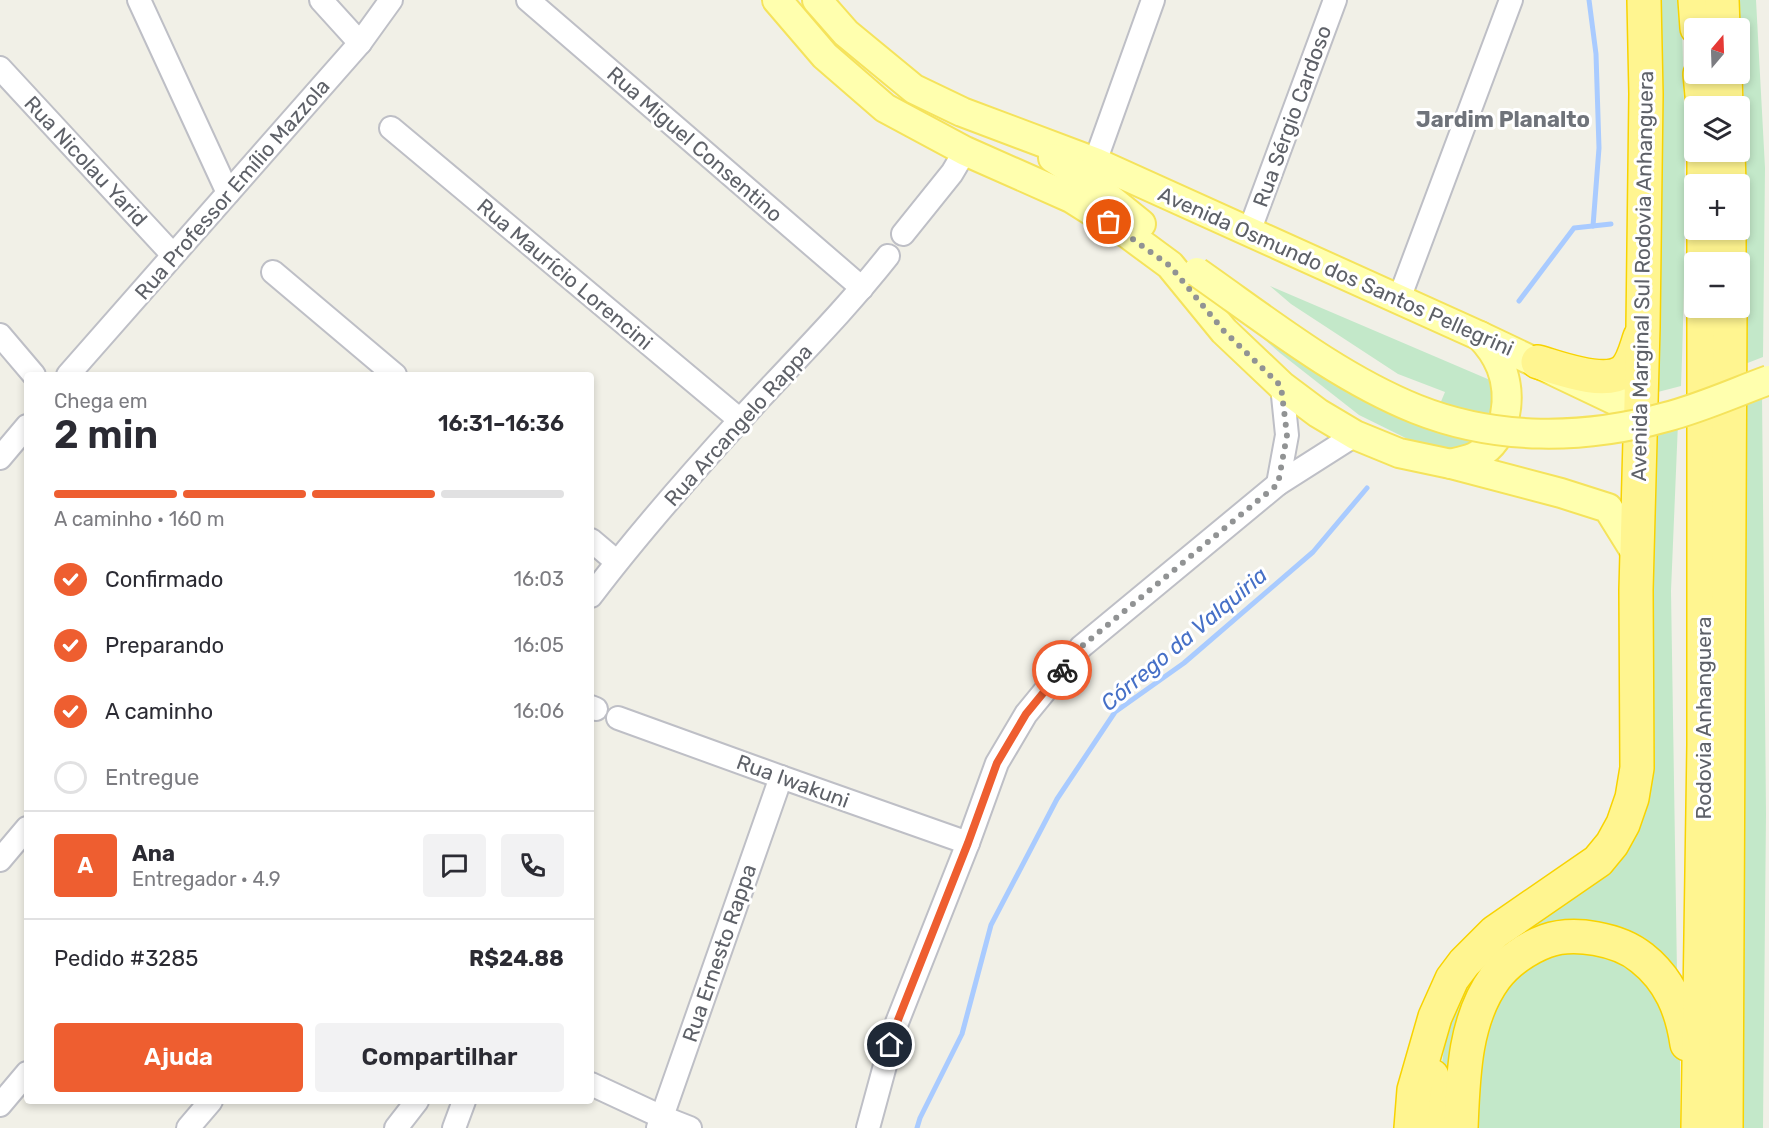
<!DOCTYPE html>
<html lang="pt">
<head>
<meta charset="utf-8">
<style>
  body { margin:0; font-family:Rubik,sans-serif; background:#f2f2f3; color:#2b2b33; height:100vh; display:flex; flex-direction:column; font-size:22px; white-space:nowrap }
  * { box-sizing:border-box; margin:0 }
  p { font-size:20px; color:#7c7c81 }
  .icon { flex:none; width:33px; height:33px; fill:none; stroke:currentColor; stroke-width:2; stroke-linecap:round; stroke-linejoin:round }
  .map { position:relative; flex:1; overflow:hidden }
  .drawer { position:absolute; left:24px; top:372px; width:570px; height:732px; display:flex; flex-direction:column; background:#fff; border-radius:6px; box-shadow:0 3px 9px #0003 }
  .drawer>* { flex:none }
  .needle { width:39px; rotate:19deg }
  .controls { position:absolute; left:1684px; top:18px; display:grid; gap:12px }
  .controls a { display:grid; place-items:center; width:66px; height:66px; border-radius:6px; background:#fff; box-shadow:0 3px 9px #0003; font-size:30px }
  .pin { position:absolute; display:grid; place-items:center; width:51px; height:51px; color:#fff; margin:-26px; border:3px solid #fff; border-radius:50%; box-shadow:0 2px 6px #0007 }
  .courier { position:absolute; display:grid; place-items:center; width:60px; height:60px; margin:-30px; border:4px solid #ee5e30; border-radius:50%; background:#fff; color:#222; box-shadow:0 2px 8px #0007 }
  .summary em { font-style:normal; font-weight:600 }
  .summary div { display:flex; flex-direction:column-reverse }
  .summary { display:flex; align-items:center; justify-content:space-between; height:102px; padding:0 30px }
  h1 { font-size:39px; font-weight:600; line-height:45px }
  .bar { display:grid; grid-template-columns:repeat(4,1fr); gap:9px 6px; align-content:center; height:72px; padding:0 30px }
  .bar i { height:8px; border-radius:4px; background:#e1e1e2 }
  .bar .current { background:#ee5e30 }
  .bar p { grid-column:span 4 }
  .line { display:flex; align-items:center; gap:15px; padding:0 30px; border-top:2px solid #e1e1e2 }
  .line div { flex:1 }
  .round { display:grid; place-items:center; flex:none; width:63px; height:63px; border-radius:6px; background:#f2f2f3 }
  ol { padding:0 30px; list-style:none }
  li { display:flex; align-items:center; gap:18px; height:66px }
  li p { margin-inline-start:auto }
  li .icon { padding:6px; border-radius:50%; background:#ee5e30; color:#fff; stroke-width:4 }
  li:last-child { color:#7c7c81 }
  li i { width:33px; height:33px; border:3px solid #e1e1e2; border-radius:50% }
  .button { display:flex; gap:12px; margin-top:auto; padding:12px 30px }
  .button a { flex:1; height:69px; border-radius:6px; background:#ee5e30; color:#fff; font-size:24px; font-weight:600; line-height:69px; text-align:center }
  .button a+a { background:#f2f2f3; color:#2b2b33 }
  .map>svg:first-child { display:block }
  .green { fill:#c3e8c9 }
  .lines { fill:none; stroke-linecap:round; stroke-linejoin:round }
  .stream { stroke:#a9cbff; stroke-width:5 }
  .minor-casing { stroke:#bebfc6; stroke-width:26 }
  .major-casing { stroke:#f5e35c; stroke-width:32 }
  .highway-casing { stroke:#f8d300; stroke-width:36 }
  .minor { stroke:#fff; stroke-width:22 }
  .major { stroke:#ffffae; stroke-width:28 }
  .highway { stroke:#fff590; stroke-width:33 }
  .major-bridge-casing { stroke:#f5e35c; stroke-width:32; stroke-linecap:butt }
  .major-bridge { stroke:#ffffae; stroke-width:28 }
  .done { stroke:#919394; stroke-width:6; stroke-dasharray:0 10.8 }
  .route { stroke:#ee5e30; stroke-width:8 }
  .labels { text-anchor:middle; dominant-baseline:central; stroke-width:6; stroke-linejoin:round; paint-order:stroke }
  .street-label { font-size:21px; fill:#5e6168; stroke:#fff }
  .neighbourhood-label { font-size:22px; font-weight:bold; fill:#6f737a; stroke:#fff }
  .water-label { font-size:22px; font-style:italic; fill:#4670c7; stroke:#fff }
</style>
</head>
<body>
<div class="map">
<svg width="1769" height="1128" viewBox="0 0 1769 1128">
  <rect width="100%" height="100%" fill="#f1f0e7"/>
  <!-- green -->
  <g class="green">
    <path d="M1656,0H1681C1686,129 1686,257 1681,386L1654,393Z"/>
    <polygon points="1739,0 1756,0 1765,168 1763,357 1745,364 1745,121"/>
    <path d="M1270,286L1490,380C1501,419 1489,425 1466,453L1424,447L1359,415L1280,353L1239,317L1376,407L1429,430L1445,392L1398,374L1291,304Z"/>
    <polygon points="1762,394 1766,814 1763,1128 1743,1128 1741,977 1745,681 1746,402"/>
    <polygon points="1678,423 1671,591 1677,972 1524,939 1440,1099 1440,1077 1448,1021 1473,970 1614,857 1656,428"/>
    <polygon points="1591,949 1646,972 1680,1050 1680,1128 1472,1128 1487,1009 1535,957"/>
  </g>
  <g class="lines">
    <!-- stream -->
    <g class="stream">
      <polyline points="1589,0 1596,54 1599,148 1593,226"/>
      <polyline points="1519,301 1574,228 1611,224"/>
      <polyline points="917,1128 920,1118 962,1034 991,925 1057,799 1115,712 1184,663 1313,552 1367,488"/>
    </g>
    <defs>
      <g id="minor">
        <polyline points="139,0 228,193"/>
        <polyline points="321,0 360,43"/>
        <polyline points="528,0 862,288"/>
        <polyline points="0,68 173,255"/>
        <polyline points="391,128 740,420"/>
        <polyline points="1095,162 1153,0"/>
        <polyline points="1249,232 1335,0"/>
        <polyline points="903,234 952,173 965,151"/>
        <polyline points="273,272 395,375"/>
        <polyline points="1399,299 1511,0"/>
        <polyline points="0,335 34,375"/>
        <polyline points="68,375 360,43 391,0"/>
        <polyline points="0,458 27,426"/>
        <polyline points="1278,484 1287,435 1282,386"/>
        <polyline points="591,540 617,562"/>
        <path d="M591,596C637,535 690,475 741,419C791,364 843,313 888,256"/>
        <polyline points="591,707 596,709"/>
        <polyline points="618,718 781,777 968,843"/>
        <polyline points="0,860 27,828"/>
        <polyline points="591,1084 662,1117 690,1128"/>
        <polyline points="0,1105 27,1073"/>
        <polyline points="188,1128 211,1101"/>
        <polyline points="396,1128 417,1101"/>
        <polyline points="454,1128 464,1101"/>
        <polyline points="658,1128 781,777"/>
        <polyline points="868,1128 896,1025 968,843 997,763 1026,714 1081,647 1278,484 1355,435"/>
      </g>
      <g id="major">
        <polyline points="777,0 825,56 885,108 965,151 1071,198 1128,234 1170,265 1224,331 1282,386 1318,413 1355,435 1399,453 1451,464 1561,493 1608,508 1636,553"/>
        <polyline points="817,0 846,33 914,89 962,112 1095,162 1480,336 1640,412"/>
        <polyline points="1053,158 1084,178 1141,224"/>
        <path d="M1451,464C1460,461 1471,460 1478,455C1508,438 1512,396 1501,367C1496,355 1489,345 1480,336"/>
      </g>
      <g id="highway">
        <polyline points="1695,0 1697,28"/>
        <polyline points="1722,0 1723,28"/>
        <polyline points="1700,74 1703,106"/>
        <polyline points="1725,74 1726,106"/>
        <polyline points="1704,152 1704,184"/>
        <polyline points="1728,152 1729,184"/>
        <polyline points="1704,230 1704,262"/>
        <polyline points="1729,230 1729,262"/>
        <path d="M1538,362C1559,368 1604,386 1624,371C1633,363 1636,348 1640,337"/>
        <polyline points="1432,1076 1431,1089 1436,1128"/>
        <polyline points="1411,1128 1414,1090 1435,1017 1452,979 1464,963 1495,932 1598,861 1612,844 1623,824 1632,798 1637,768 1636,590 1643,327 1646,94 1644,0"/>
        <path d="M1461,1128C1463,1078 1464,1020 1495,978C1507,962 1527,948 1546,941C1574,931 1619,939 1642,958C1670,980 1682,1010 1687,1044"/>
        <polyline points="1698,1128 1704,745 1704,308"/>
        <polyline points="1726,1128 1730,308"/>
      </g>
    </defs>
    <!-- minor casing -->
    <use href="#minor" class="minor-casing"/>
    <!-- major casing -->
    <use href="#major" class="major-casing"/>
    <!-- highway casing -->
    <use href="#highway" class="highway-casing"/>
    <!-- minor -->
    <use href="#minor" class="minor"/>
    <!-- major -->
    <use href="#major" class="major"/>
    <!-- highway -->
    <use href="#highway" class="highway"/>
    <defs>
      <path id="major-bridge" d="M1197,272C1267,321 1337,377 1416,409C1496,441 1584,440 1666,417C1701,408 1736,392 1769,380"/>
    </defs>
    <!-- major-bridge casing -->
    <use href="#major-bridge" class="major-bridge-casing"/>
    <!-- major-bridge -->
    <use href="#major-bridge" class="major-bridge"/>
  </g>
  <g class="lines">
    <!-- done -->
    <polyline class="done" points="1062,670 1081,647 1278,484 1287,435 1281,386 1224,331 1170,266 1109,222"/>
    <!-- route -->
    <polyline class="route" points="890,1045 896,1025 968,843 997,763 1026,714 1062,670"/>
  </g>
  <g class="labels">
    <!-- street labels -->
    <g class="street-label">
      <text transform="translate(1292 116) rotate(-70)">Rua Sérgio Cardoso</text>
      <text transform="translate(695 144) rotate(41)">Rua Miguel Consentino</text>
      <text transform="translate(86 161) rotate(47)">Rua Nicolau Yarid</text>
      <text transform="translate(232 189) rotate(-49)">Rua Professor Emílio Mazzola</text>
      <text transform="translate(1336 271) rotate(24)">Avenida Osmundo dos Santos Pellegrini</text>
      <text transform="translate(565 274) rotate(40)">Rua Maurício Lorencini</text>
      <text transform="translate(1642 276) rotate(-89)">Avenida Marginal Sul Rodovia Anhanguera</text>
      <text transform="translate(738 425) rotate(-48)">Rua Arcangelo Rappa</text>
      <text transform="translate(1703 718) rotate(-90)">Rodovia Anhanguera</text>
      <text transform="translate(793 781) rotate(20)">Rua Iwakuni</text>
      <text transform="translate(719 953) rotate(-71)">Rua Ernesto Rappa</text>
    </g>
    <!-- neighbourhood labels -->
    <g class="neighbourhood-label">
      <text x="1503" y="119">Jardim Planalto</text>
    </g>
    <!-- water labels -->
    <g class="water-label">
      <text transform="translate(1184 639) rotate(-40)">Córrego da Valquiria</text>
    </g>
  </g>
</svg>
<div class="controls">
<a><svg class="needle" viewBox="-14 -14 28 28"><path d="M0-13l5 13h-10z" fill="#e53935"/><path d="M0 13l5-13h-10z" fill="#7c7c81"/></svg></a>
<a><svg class="icon" aria-label="layers" viewBox="0 0 24 24"><path d="M12 4l9 5-9 5-9-5zM3 14l9 5 9-5"/></svg></a>
<a>+</a>
<a>−</a>
</div>
<div class="pin" style="left:1109px;top:222px;background:#ea580c"><svg class="icon" aria-label="bag" viewBox="0 0 24 24"><path d="M5 8h14l-1 12H6zM9 8a3 3 0 0 1 6 0"/></svg></div>
<div class="pin" style="left:890px;top:1045px;background:#1f2937"><svg class="icon" aria-label="home" viewBox="0 0 24 24"><path d="M3 11l9-7 9 7M6 9v11h12V9"/></svg></div>
<div class="courier" style="left:1062px;top:670px"><svg class="icon" aria-label="bike" viewBox="0 0 24 24"><circle cx="6" cy="16" r="4"/><circle cx="18" cy="16" r="4"/><path d="M6 16l4-8h5l3 8M10 8l3 8H6M13 5h3"/></svg></div>
<section class="drawer">
<div class="summary"><div><h1>2 min</h1><p>Chega em</p></div><em>16:31–16:36</em></div>
<div class="bar"><i class="current"></i><i class="current"></i><i class="current"></i><i></i><p>A caminho · 160 m</p></div>
<ol>
<li><svg class="icon" aria-label="check" viewBox="0 0 24 24"><path d="M5 12l5 5 9-10"/></svg>Confirmado<p>16:03</p></li>
<li><svg class="icon" aria-label="check" viewBox="0 0 24 24"><path d="M5 12l5 5 9-10"/></svg>Preparando<p>16:05</p></li>
<li><svg class="icon" aria-label="check" viewBox="0 0 24 24"><path d="M5 12l5 5 9-10"/></svg>A caminho<p>16:06</p></li>
<li><i></i>Entregue</li>
</ol>
<div class="line" style="height:108px"><b class="round" style="background:#ee5e30;color:#fff">A</b><div><b>Ana</b><p>Entregador · 4.9</p></div><a class="round"><svg class="icon" aria-label="chat" viewBox="0 0 24 24"><path d="M4 5h16v11H9l-5 4z"/></svg></a><a class="round"><svg class="icon" aria-label="phone" viewBox="0 0 24 24"><path d="M5 4h4l2 5-3 2q2 4 5 5l2-3 5 2v4C11 20 4 13 5 4z"/></svg></a></div>
<div class="line" style="height:78px"><div>Pedido #3285</div><b>R$24.88</b></div>
<div class="button"><a>Ajuda</a><a>Compartilhar</a></div>
</section>
</div>
</body>
</html>
